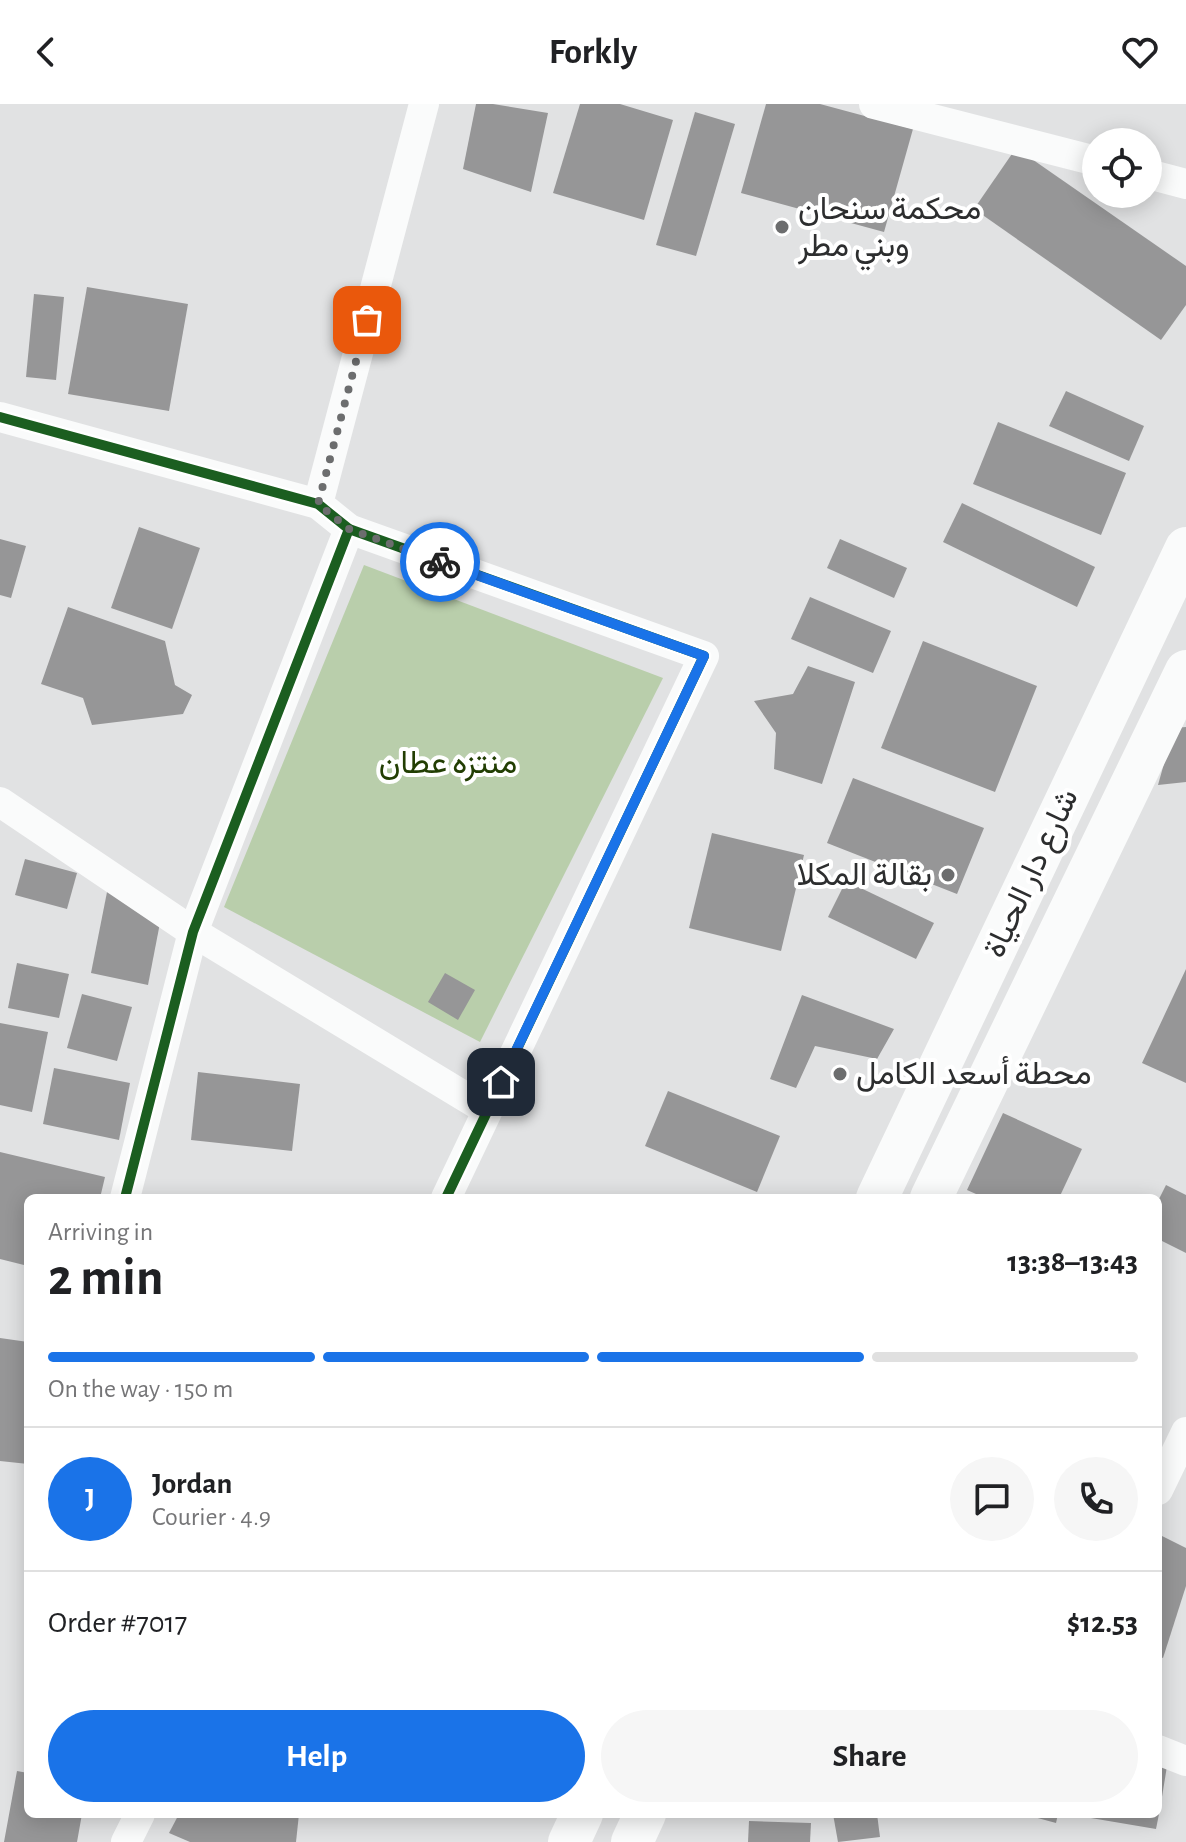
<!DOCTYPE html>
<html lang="en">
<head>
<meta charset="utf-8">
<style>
  body { margin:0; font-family:"Alegreya Sans",Vazirmatn,sans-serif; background:#f6f6f6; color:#202124; height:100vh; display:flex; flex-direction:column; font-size:30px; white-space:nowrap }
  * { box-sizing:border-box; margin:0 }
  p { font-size:26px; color:#757577 }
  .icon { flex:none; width:44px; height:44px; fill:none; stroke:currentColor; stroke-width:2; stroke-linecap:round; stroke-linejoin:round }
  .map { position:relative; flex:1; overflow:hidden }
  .details { position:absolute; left:24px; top:1090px; width:1138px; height:624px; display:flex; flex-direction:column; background:#fff; border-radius:12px; box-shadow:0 4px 20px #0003 }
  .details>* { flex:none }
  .tools { position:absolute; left:1082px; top:24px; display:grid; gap:16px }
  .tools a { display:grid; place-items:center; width:80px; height:80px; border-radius:50%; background:#fff; box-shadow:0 4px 20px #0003; font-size:40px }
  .pin { position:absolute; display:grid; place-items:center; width:68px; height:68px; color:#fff; margin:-34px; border-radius:16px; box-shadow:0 4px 12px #0006 }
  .courier { position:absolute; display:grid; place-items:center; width:80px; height:80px; margin:-40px; border:6px solid #1a73e8; border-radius:50%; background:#fff; color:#222; box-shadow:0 2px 10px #0007 }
  .overview em { font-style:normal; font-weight:700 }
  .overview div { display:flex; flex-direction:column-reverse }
  .overview { display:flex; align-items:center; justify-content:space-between; height:136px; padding:0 24px }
  h1 { font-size:52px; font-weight:700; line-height:60px }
  .bar { display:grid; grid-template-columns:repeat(4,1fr); gap:12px 8px; align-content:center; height:96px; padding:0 24px }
  .bar i { height:10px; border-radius:6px; background:#e0e0e0 }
  .bar .current { background:#1a73e8 }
  .bar p { grid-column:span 4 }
  .line { display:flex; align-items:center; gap:20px; padding:0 24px; border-top:2px solid #e0e0e0 }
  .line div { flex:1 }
  .round { display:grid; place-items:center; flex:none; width:84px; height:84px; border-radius:42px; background:#f6f6f6 }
  .button { display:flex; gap:16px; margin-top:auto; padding:16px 24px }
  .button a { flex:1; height:92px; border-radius:48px; background:#1a73e8; color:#fff; font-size:32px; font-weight:700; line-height:92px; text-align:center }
  .button a+a { background:#f6f6f6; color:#202124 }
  header { display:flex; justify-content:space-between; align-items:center; height:104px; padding:0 24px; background:#fff; font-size:36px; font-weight:700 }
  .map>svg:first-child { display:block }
  .green { fill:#b9ceab }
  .building { fill:#969697 }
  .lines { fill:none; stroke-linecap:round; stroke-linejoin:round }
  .minor { stroke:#fafbfb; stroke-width:30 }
  .secondary { stroke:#fafbfb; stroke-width:42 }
  .cycleway-casing { stroke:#fff; stroke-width:15 }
  .cycleway { stroke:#1b5e20; stroke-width:10 }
  .done { stroke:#6c6d6e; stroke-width:8; stroke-dasharray:0 14.4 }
  .route { stroke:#1a73e8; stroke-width:10 }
  .poi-dot { fill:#6c6d6e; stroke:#fff; stroke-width:3 }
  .labels { text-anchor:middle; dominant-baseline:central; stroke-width:8; stroke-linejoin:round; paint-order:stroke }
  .poi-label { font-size:32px; fill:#2d2e2f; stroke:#fff; text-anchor:start }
  .park-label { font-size:32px; fill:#223e03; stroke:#fff }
  .street-label { font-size:32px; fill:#2d2e2f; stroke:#fff }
</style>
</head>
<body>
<header><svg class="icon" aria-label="back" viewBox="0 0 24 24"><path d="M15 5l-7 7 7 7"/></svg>Forkly<svg class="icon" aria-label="heart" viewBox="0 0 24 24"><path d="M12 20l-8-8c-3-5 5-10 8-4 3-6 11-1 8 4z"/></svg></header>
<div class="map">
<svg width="1186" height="1738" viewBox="0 0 1186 1738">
  <rect width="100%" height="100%" fill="#e1e2e3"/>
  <!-- green -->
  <polygon class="green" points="364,461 663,574 480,938 224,803"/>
  <!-- building -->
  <g class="building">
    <polygon points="476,0 493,0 548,9 531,88 463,65"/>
    <polygon points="580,0 620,0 673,16 644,116 553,89"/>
    <polygon points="766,0 820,0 913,25 884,128 741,89"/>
    <polygon points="695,8 735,20 696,152 656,141"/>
    <polygon points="1016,44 1186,162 1186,201 1161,236 974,105"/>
    <polygon points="87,183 188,200 169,307 68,290"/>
    <polygon points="34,190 64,193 56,276 26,273"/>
    <polygon points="1066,287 1144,322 1129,357 1049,322"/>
    <polygon points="998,318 1126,369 1101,431 973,380"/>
    <polygon points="962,399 1095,463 1077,503 943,438"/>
    <polygon points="139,423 200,444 172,525 111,504"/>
    <polygon points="0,435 26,442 11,494 0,491"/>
    <polygon points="840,435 907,464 894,494 827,464"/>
    <polygon points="810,493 891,527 873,569 791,535"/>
    <polygon points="68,503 165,537 175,581 192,591 183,610 92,621 83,594 41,580"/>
    <polygon points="923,537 1037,582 995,688 881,644"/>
    <polygon points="808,562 855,578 822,680 774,665 776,629 754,597 793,590"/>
    <polygon points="1186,623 1186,678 1158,681 1174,624"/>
    <polygon points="853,674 984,724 957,790 827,739"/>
    <polygon points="712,729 804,751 781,847 689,824"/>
    <polygon points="25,755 77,769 67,805 15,791"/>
    <polygon points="846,777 934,819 916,855 828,813"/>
    <polygon points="108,783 165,793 148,881 91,869"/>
    <polygon points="17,859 69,870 59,914 8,904"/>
    <polygon points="1186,865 1186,979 1142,959"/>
    <polygon points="445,869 475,886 458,916 428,898"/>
    <polygon points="82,890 132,903 117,957 67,944"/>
    <polygon points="802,891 894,925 877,955 815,942 796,984 770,975"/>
    <polygon points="0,919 48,928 32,1008 0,1001"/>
    <polygon points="54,964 130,979 119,1036 43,1020"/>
    <polygon points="198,968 300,980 292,1047 191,1036"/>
    <polygon points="668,987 780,1032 757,1088 645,1042"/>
    <polygon points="1003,1009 1082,1045 1059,1094 985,1094 967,1086"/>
    <polygon points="0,1048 105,1073 100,1094 28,1094 28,1162 0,1155"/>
    <polygon points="1166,1081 1186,1091 1186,1149 1158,1135 1158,1097"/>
    <polygon points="0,1234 28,1238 28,1360 0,1357"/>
    <polygon points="1158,1430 1186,1444 1186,1482 1163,1554 1158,1552"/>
    <polygon points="1158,1654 1168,1656 1160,1705 1158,1705"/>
    <polygon points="17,1667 28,1669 28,1710 82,1710 77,1738 4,1738"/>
    <polygon points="179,1710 299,1710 296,1738 190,1738 169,1729"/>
    <polygon points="833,1710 877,1710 880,1733 838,1738"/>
    <polygon points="1023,1710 1058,1710 1056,1719"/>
    <polygon points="1086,1710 1159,1710 1156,1725 1085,1713"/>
    <polygon points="749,1717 811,1719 810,1738 748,1738"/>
  </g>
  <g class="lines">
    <!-- minor -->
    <g class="minor">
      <polyline points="874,0 1096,57"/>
      <polyline points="1148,70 1186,80"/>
      <polyline points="0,313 318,400 349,425 704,552 446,1094"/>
      <polyline points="318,400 424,0"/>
      <polyline points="0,698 193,828 487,1006"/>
      <polyline points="125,1094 193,828 349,425"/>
      <polyline points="1158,1386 1186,1328"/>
      <polyline points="1158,1646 1186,1657"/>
      <polyline points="126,1738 140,1710"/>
    </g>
    <!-- secondary -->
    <g class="secondary">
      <polyline points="877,1094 1186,444"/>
      <polyline points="931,1094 1186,567"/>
      <polyline points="569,1738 582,1710"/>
      <polyline points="632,1738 645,1710"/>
    </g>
    <defs>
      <g id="cycleway">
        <polyline points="0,313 318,400 349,425 704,552 446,1094"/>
        <polyline points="125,1094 193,828 349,425"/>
      </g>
    </defs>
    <!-- cycleway casing -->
    <use href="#cycleway" class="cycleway-casing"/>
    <!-- cycleway -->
    <use href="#cycleway" class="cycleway"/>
  </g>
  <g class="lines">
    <!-- done -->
    <polyline class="done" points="367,216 318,400 349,425 440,458"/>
    <!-- route -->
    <polyline class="route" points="440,458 704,552 501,978"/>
  </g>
  <!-- markers -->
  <g class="poi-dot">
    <circle cx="782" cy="123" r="8"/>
    <circle cx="948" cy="771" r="8"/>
    <circle cx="840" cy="970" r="8"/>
  </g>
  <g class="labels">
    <!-- poi labels -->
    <g class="poi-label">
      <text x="798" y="105">محكمة سنحان<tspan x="798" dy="37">وبني مطر</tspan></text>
      <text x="932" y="771" text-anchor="end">بقالة المكلا</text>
      <text x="856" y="970">محطة أسعد الكامل</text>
    </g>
    <!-- park labels -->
    <g class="park-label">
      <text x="448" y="659">منتزه عطان</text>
    </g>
    <!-- street labels -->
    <g class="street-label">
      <text transform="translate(1031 769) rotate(-65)">شارع دار الحياة</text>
    </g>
  </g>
</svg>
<div class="tools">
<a><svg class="icon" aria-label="locate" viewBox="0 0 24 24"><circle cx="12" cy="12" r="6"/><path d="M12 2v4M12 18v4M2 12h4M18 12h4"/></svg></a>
</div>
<div class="pin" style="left:367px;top:216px;background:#ea580c"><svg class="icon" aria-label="bag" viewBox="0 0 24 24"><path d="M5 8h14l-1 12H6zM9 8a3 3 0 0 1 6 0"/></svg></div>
<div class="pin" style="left:501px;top:978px;background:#1f2937"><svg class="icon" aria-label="home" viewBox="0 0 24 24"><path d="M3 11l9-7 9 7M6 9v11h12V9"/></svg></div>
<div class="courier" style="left:440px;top:458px"><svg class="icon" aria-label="bike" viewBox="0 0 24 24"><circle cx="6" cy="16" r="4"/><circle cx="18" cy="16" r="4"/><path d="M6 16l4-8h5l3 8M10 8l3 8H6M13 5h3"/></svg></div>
<section class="details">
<div class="overview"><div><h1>2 min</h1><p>Arriving in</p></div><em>13:38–13:43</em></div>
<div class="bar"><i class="current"></i><i class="current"></i><i class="current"></i><i></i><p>On the way · 150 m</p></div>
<div class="line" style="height:144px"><b class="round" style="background:#1a73e8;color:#fff">J</b><div><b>Jordan</b><p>Courier · 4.9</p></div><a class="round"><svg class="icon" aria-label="chat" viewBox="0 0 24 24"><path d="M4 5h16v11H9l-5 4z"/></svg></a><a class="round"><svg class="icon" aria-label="phone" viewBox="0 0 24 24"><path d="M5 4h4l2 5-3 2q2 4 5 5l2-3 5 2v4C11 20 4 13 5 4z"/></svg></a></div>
<div class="line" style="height:104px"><div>Order #7017</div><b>$12.53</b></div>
<div class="button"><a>Help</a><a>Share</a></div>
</section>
</div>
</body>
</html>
